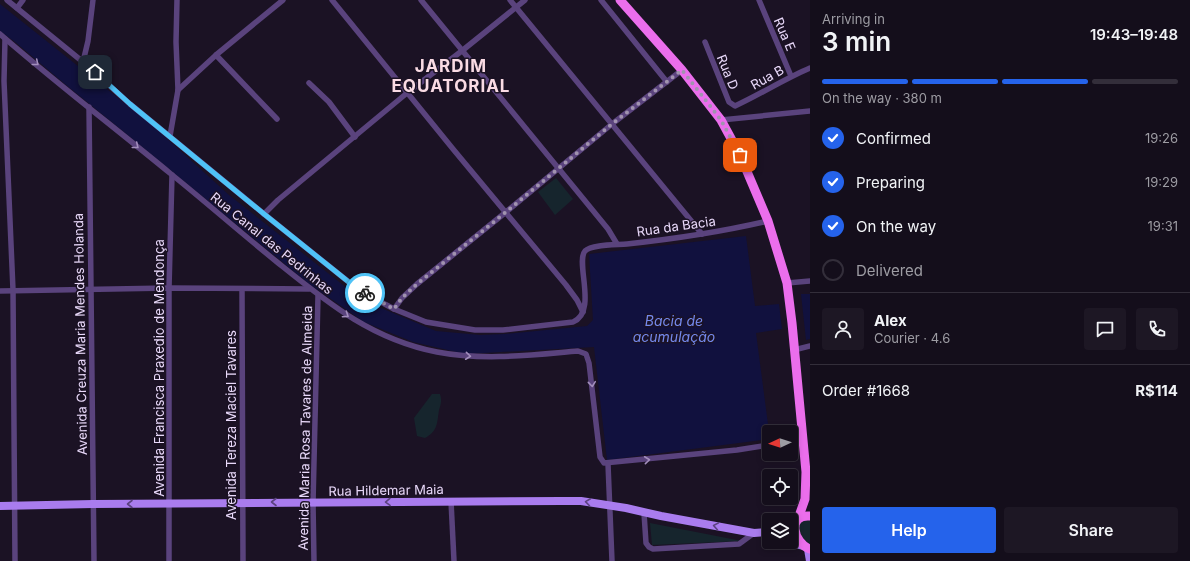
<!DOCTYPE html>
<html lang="en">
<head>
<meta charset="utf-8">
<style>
  body { margin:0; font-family:Inter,sans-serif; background:#1d1724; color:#f1f3f6; height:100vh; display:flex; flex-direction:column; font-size:15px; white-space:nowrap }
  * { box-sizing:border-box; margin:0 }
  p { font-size:13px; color:#9d9ca3 }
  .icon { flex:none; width:22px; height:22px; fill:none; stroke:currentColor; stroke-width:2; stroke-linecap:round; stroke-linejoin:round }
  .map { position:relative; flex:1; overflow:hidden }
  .panel { display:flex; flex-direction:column; background:#140e1b; width:380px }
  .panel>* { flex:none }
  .needle { width:26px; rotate:266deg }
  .controls { position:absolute; left:762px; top:425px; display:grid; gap:8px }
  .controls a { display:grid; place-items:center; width:36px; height:36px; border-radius:4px; background:#140e1b; box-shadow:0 2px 6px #0003,0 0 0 1px #332e3a; font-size:20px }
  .pin { position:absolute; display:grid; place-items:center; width:34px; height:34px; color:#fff; margin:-17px; border-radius:8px; box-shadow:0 2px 6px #0006 }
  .courier { position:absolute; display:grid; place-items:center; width:40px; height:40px; margin:-20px; border:3px solid #4fc3f7; border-radius:50%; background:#fff; color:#222; box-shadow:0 1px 5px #0007 }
  .summary em { font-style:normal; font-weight:600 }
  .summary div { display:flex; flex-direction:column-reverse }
  .summary { display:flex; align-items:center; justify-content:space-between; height:68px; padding:0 12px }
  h1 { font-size:26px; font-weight:600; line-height:30px }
  .bar { display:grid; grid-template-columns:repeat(4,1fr); gap:6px 4px; align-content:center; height:48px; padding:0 12px }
  .bar i { height:5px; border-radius:3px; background:#332e3a }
  .bar .current { background:#2563eb }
  .bar p { grid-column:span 4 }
  .line { display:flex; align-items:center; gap:10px; padding:0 12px; border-top:1px solid #332e3a }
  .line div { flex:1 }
  .round { display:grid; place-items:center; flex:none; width:42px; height:42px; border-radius:4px; background:#1d1724 }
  ol { padding:0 12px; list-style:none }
  li { display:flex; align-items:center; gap:12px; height:44px }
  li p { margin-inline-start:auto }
  li .icon { padding:4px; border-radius:50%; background:#2563eb; color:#fff; stroke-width:4 }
  li:last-child { color:#9d9ca3 }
  li i { width:22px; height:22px; border:2px solid #332e3a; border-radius:50% }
  .primary-button { display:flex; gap:8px; margin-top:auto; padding:8px 12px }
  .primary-button a { flex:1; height:46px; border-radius:4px; background:#2563eb; color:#fff; font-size:16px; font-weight:600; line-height:46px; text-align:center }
  .primary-button a+a { background:#1d1724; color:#f1f3f6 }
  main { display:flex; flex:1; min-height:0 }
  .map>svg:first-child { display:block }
  .green { fill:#16252d }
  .water { fill:#11113e }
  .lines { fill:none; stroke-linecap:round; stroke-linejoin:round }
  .minor { stroke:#5a437d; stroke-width:5.5 }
  .secondary { stroke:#a97cee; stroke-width:8 }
  .primary { stroke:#eb6eec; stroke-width:9 }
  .oneway { stroke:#a28ebc }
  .oneway2 { stroke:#5b427f }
  .done { stroke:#a193af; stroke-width:4; stroke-dasharray:0 7.2 }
  .route { stroke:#4fc3f7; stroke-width:5 }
  .labels { text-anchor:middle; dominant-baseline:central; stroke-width:3; stroke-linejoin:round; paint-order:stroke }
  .street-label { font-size:13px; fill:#e9d9fa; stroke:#1b1224 }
  .water-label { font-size:14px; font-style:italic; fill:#7489ed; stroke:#1b1224 }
  .district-label { font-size:17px; font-weight:bold; letter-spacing:1px; fill:#fadbe4; stroke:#1b1224 }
</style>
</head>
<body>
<main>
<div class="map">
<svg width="810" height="561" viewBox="0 0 810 561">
  <rect width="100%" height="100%" fill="#1b1224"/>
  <!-- green -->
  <g class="green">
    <polygon points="556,178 573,199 555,215 538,192"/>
    <path d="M432,394H440C442,401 441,404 439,410C437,423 438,431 425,438L417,436L414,418Z"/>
    <path d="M804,519L810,520V544C802,539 799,534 799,524Z"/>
    <polygon points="650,523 742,541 652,545"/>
  </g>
  <!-- water -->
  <g class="water">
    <polygon points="0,4 152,125 229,195 362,300 436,331 480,335 505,334 587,326 593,320 589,254 746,236 755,306 779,304 782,329 756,333 769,432 769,439 607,460 594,347 465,354 413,342 364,322 308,283 124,132 66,85 15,42 0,31"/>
    <polygon points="801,294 810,294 810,339 806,340"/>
  </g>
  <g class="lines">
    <!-- minor -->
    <g class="minor">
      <path d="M7,0L83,62L130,104L264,214L350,283L364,293L394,309L426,322L475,330H503L573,322C598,312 575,262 585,251C592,244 617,245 627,244C674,239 721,232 768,221"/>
      <polyline points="332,0 453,149 566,285 577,300 583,312"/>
      <polyline points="421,0 608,229 617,244"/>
      <polyline points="510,0 702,234"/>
      <polyline points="601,0 667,82"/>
      <polyline points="759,0 791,76"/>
      <polyline points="17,8 23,0"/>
      <path d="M0,34C55,82 114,127 171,174C207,203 241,233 277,262C328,303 371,339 437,352C484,361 531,355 578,351L586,354L589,363L600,457L604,463L737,450L769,445"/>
      <polyline points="5,39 4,81 13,290 15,561"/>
      <path d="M705,42L729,102L735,106C761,94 784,79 810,68"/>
      <polyline points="216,55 277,119"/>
      <polyline points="83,62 88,41 93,0"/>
      <polyline points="309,83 329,102 355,137"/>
      <polyline points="178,90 216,55 283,0"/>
      <polyline points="89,107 94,561"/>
      <polyline points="721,120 810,111"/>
      <polyline points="170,136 178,90 176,42 177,0"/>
      <polyline points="264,214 278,200 407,93 463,50 525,0"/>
      <polyline points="787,283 810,281"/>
      <polyline points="242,289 243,561"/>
      <polyline points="0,291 169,288 309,289"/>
      <polyline points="394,309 402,298 417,284 506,212 612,124 682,70"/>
      <polyline points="794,350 810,346"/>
      <polyline points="791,442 803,440"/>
      <polyline points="608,464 612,561"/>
      <polyline points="451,501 454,561"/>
      <polyline points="644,513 646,543 649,547 653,549 739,544 754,533"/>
      <polyline points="169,561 169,288 172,175"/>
      <polyline points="314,561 313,503 318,296"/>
    </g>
    <!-- secondary -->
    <g class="secondary">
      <polyline points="0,506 93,504 562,501 581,501 626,508 661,516 754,533 769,532"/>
      <polyline points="788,542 803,546"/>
      <polyline points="808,549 810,561"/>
    </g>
    <!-- primary -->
    <g class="primary">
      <polyline points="620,0 682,70 721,120 740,155 768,221 787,283 792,323 806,472 805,499 798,519"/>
      <path d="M810,516C787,514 793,543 810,549"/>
    </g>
  </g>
  <!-- one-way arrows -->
  <defs><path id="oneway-chevron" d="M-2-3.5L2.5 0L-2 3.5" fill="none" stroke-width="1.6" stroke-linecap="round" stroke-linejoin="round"/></defs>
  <g class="oneway">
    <use href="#oneway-chevron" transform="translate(36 63) rotate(39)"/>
    <use href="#oneway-chevron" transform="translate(136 146) rotate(39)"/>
    <use href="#oneway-chevron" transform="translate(346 315) rotate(34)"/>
    <use href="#oneway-chevron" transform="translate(468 356) rotate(6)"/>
    <use href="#oneway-chevron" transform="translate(592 384) rotate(84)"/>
    <use href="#oneway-chevron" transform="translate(647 460) rotate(-6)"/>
  </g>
  <g class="oneway2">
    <use href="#oneway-chevron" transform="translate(274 502) rotate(-180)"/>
    <use href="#oneway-chevron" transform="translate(388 502) rotate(179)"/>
    <use href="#oneway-chevron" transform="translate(588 502) rotate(-172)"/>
    <use href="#oneway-chevron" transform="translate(130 504) rotate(-180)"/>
    <use href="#oneway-chevron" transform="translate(716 526) rotate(-170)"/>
  </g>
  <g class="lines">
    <!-- done -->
    <polyline class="done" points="365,293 394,309 402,298 417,284 506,212 612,124 682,70 721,120 740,155"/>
    <!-- route -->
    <polyline class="route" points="95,72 130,104 264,214 350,283 365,293"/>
  </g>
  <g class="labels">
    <!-- street labels -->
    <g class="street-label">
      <text transform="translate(785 34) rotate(67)">Rua E</text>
      <text transform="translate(728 72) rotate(68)">Rua D</text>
      <text transform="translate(767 77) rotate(-29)">Rua B</text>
      <text transform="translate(676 226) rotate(-8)">Rua da Bacia</text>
      <text transform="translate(272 243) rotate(39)">Rua Canal das Pedrinhas</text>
      <text transform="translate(80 334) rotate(-91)">Avenida Creuza Maria Mendes Holanda</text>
      <text transform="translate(159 368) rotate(-90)">Avenida Francisca Praxedio de Mendonça</text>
      <text transform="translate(231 425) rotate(-90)">Avenida Tereza Maciel Tavares</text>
      <text transform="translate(305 428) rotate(-89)">Avenida Maria Rosa Tavares de Almeida</text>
      <text transform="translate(386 490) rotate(-1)">Rua Hildemar Maia</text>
    </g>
    <!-- water labels -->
    <g class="water-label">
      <text x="674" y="320">Bacia de<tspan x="674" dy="16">acumulação</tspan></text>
    </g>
    <!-- district labels -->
    <g class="district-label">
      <text x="451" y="66">JARDIM<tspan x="451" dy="20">EQUATORIAL</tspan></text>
    </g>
  </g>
</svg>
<div class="controls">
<a><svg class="needle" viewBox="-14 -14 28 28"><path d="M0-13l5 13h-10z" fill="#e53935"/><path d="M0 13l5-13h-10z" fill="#9d9ca3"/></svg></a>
<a><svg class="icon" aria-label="locate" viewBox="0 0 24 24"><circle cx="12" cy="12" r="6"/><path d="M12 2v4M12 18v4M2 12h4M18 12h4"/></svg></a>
<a><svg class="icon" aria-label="layers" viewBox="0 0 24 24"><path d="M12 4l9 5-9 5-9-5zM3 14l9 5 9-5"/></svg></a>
</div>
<div class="pin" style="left:740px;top:155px;background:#ea580c"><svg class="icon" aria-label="bag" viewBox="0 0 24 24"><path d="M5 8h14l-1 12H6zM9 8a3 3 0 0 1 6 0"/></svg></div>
<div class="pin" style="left:95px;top:72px;background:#1f2937"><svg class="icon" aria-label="home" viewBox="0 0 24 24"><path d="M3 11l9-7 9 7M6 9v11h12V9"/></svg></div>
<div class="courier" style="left:365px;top:293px"><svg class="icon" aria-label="bike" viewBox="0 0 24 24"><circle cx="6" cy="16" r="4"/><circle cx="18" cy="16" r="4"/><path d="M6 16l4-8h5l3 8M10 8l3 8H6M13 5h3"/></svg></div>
</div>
<section class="panel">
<div class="summary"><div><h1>3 min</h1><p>Arriving in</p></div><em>19:43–19:48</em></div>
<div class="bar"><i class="current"></i><i class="current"></i><i class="current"></i><i></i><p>On the way · 380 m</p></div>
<ol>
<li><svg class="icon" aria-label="check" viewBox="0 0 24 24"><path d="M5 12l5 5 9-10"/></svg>Confirmed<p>19:26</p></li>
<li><svg class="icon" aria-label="check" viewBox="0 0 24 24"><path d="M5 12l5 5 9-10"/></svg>Preparing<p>19:29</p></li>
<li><svg class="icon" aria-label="check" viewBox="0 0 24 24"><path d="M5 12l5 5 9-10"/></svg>On the way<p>19:31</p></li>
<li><i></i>Delivered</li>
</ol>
<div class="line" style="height:72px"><a class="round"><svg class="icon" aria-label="person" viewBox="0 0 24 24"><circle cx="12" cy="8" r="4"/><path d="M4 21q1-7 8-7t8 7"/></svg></a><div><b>Alex</b><p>Courier · 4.6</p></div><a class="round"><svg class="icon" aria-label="chat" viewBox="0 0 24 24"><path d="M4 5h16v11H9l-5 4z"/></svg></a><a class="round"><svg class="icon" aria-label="phone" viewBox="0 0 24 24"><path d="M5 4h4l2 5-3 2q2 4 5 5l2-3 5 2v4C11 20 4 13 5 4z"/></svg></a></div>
<div class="line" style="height:52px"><div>Order #1668</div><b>R$114</b></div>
<div class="primary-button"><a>Help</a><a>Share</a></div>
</section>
</main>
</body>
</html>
